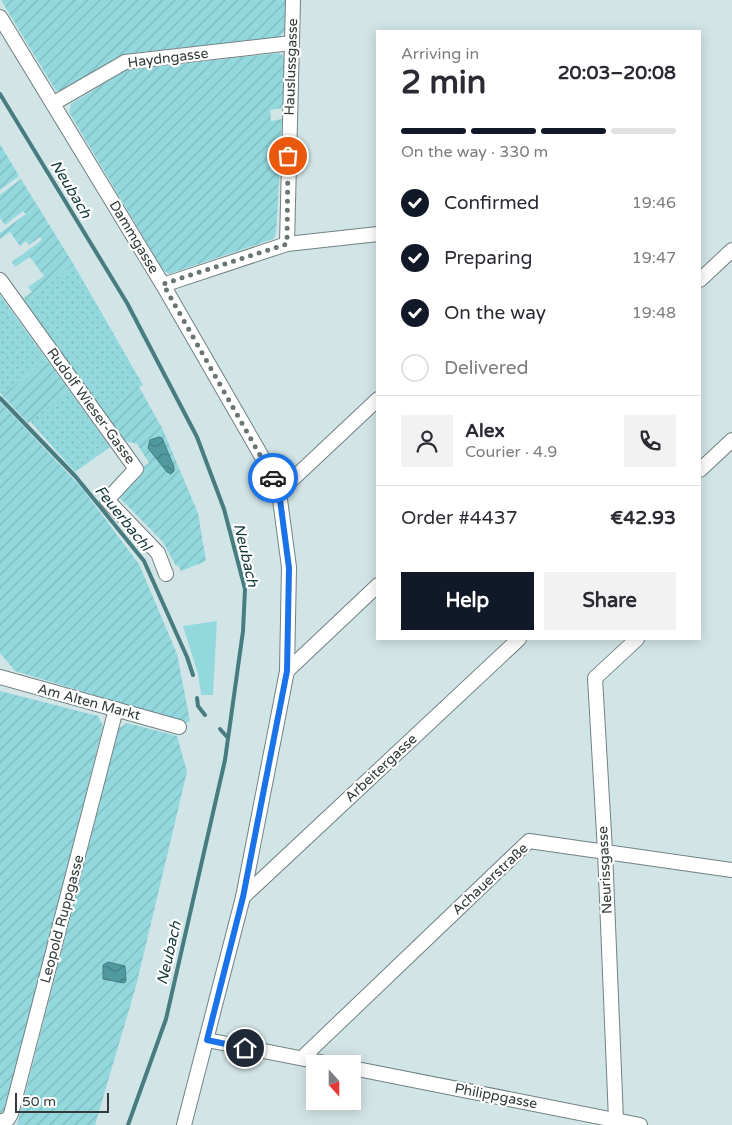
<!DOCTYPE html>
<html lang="en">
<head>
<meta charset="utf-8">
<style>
  body { margin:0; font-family:"Varela Round",sans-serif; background:#f2f2f3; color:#2b2b33; height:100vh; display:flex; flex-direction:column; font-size:19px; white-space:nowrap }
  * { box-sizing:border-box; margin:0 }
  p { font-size:16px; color:#7c7c81 }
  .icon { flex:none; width:28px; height:28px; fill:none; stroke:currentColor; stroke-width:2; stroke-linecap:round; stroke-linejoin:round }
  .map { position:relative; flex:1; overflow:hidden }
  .sheet { position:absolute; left:376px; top:30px; width:325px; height:610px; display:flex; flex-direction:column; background:#fff; border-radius:0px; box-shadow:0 2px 12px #0003 }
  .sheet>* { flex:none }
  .needle { width:32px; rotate:159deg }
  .tools { position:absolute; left:306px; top:1055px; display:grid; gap:10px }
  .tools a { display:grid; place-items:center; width:55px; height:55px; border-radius:0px; background:#fff; box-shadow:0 2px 12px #0003; font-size:25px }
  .scale { position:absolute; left:15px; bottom:12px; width:94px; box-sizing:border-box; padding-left:5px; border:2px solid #323a3a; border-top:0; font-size:14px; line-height:18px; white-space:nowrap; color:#323a3a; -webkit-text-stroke:4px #fff; paint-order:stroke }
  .pin { position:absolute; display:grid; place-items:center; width:42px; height:42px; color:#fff; margin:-21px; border:2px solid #fff; border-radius:50%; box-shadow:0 1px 5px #0007 }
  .courier { position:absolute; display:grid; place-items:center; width:50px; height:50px; margin:-25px; border:4px solid #1a73e8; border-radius:50%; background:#fff; color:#222; box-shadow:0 1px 6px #0007 }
  .headline em { font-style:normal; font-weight:700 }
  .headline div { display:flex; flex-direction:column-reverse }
  .headline { display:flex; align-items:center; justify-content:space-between; height:85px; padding:0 25px }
  h1 { font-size:32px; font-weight:700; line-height:38px }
  .bar { display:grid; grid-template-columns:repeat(4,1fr); gap:8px 5px; align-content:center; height:60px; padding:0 25px }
  .bar i { height:6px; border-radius:4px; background:#e1e1e2 }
  .bar .active { background:#111827 }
  .bar p { grid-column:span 4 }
  .line { display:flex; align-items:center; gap:12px; padding:0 25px; border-top:1px solid #e1e1e2 }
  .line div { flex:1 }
  .round { display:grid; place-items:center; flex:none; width:52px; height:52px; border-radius:0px; background:#f2f2f3 }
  ol { padding:0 25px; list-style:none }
  li { display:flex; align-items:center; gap:15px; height:55px }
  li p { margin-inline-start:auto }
  li .icon { padding:5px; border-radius:50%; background:#111827; color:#fff; stroke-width:4 }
  li:last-child { color:#7c7c81 }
  li i { width:28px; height:28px; border:2px solid #e1e1e2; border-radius:50% }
  .primary-button { display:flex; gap:10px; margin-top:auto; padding:10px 25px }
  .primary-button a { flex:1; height:58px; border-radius:0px; background:#111827; color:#fff; font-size:20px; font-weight:700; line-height:58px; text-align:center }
  .primary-button a+a { background:#f2f2f3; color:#2b2b33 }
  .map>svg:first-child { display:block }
  .grass { fill:url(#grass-dots) }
  .park { fill:#92d8dd }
  .garden { fill:url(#garden-furrows) }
  .water { fill:url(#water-waves); stroke:#477c81 }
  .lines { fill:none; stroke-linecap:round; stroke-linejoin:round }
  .stream { stroke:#477c81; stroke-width:4 }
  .minor-casing { stroke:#718284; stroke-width:16 }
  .minor { stroke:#fff; stroke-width:14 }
  .done { stroke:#6a7676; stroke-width:5; stroke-dasharray:0 9 }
  .route { stroke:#1a73e8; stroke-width:6 }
  .labels { text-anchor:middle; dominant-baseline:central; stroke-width:4.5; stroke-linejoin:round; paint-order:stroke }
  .street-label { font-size:14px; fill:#323a3a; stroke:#fff }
  .water-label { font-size:15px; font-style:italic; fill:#123739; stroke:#fff }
</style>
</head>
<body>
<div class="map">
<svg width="732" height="1125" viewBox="0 0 732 1125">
  <defs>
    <pattern id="grass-dots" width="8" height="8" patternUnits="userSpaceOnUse" patternTransform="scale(1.25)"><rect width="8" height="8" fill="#92d8dd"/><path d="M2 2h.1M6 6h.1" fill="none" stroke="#7ebabe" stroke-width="1.8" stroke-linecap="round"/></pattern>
    <pattern id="garden-furrows" width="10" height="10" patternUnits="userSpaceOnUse" patternTransform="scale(1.25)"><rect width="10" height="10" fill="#92d8dd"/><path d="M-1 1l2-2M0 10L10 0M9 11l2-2" fill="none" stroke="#7ebabe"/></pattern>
    <pattern id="water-waves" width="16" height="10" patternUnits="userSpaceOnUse" patternTransform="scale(1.25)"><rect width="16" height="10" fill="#50999f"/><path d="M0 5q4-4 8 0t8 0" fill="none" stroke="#437e83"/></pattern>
  </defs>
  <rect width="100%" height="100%" fill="#d2e5e6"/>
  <!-- grass -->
  <g class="grass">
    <polygon points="74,265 143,385 103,411 22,302"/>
    <polygon points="0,295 47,360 2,395 0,393"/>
    <polygon points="69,390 110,447 75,472 30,421"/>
  </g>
  <!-- park -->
  <polygon class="park" points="217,621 213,695 201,695 198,674 183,626"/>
  <!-- garden -->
  <g class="garden">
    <polygon points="1,0 286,0 285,31 279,37 123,54 62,90 56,91"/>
    <polygon points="279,53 283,56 285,61 283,108 270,110 271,121 282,119 281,142 275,144 277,149 281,148 276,234 273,239 169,274 163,270 69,112 71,104 126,70"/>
    <polygon points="0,144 19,176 0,190"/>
    <polygon points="21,179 74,265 25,300 23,298 32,292 28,287 44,276 30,257 15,267 12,262 42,240 40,237 29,245 26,241 20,246 10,232 0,239 0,233 26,214 23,211 5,225 0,218 0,195"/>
    <polygon points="47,360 69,390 28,423 2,395"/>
    <polygon points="139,387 162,428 198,513 206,561 181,571 178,565 176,566 163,542 120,498 142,474 143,467 149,463 137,444 126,441 103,411"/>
    <polygon points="0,402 81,487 139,564 177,654 190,721 187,723 15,671 0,653"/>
    <polygon points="0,691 98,716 103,726 6,1110 0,1114"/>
    <polygon points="127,723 177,736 187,772 136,986 95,1125 17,1125 119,728"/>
  </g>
  <!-- water -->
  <g class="water">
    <polygon points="159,437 162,438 174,467 174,471 171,474 167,472 148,448 150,440"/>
    <polygon points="108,962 125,966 126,981 124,983 103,979 103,965"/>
  </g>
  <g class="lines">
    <!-- stream -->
    <g class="stream">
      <polyline points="0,94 127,303 197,437 224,509 245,589 243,631 225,760 166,1019 128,1125"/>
      <polyline points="0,398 76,477 144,561 187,657 193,675"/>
      <polyline points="197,698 198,706 205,715"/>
      <polyline points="220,729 228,738"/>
    </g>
    <defs>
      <g id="minor">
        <polyline points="0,17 163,285 265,462 279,492 289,567 287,671 243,897 184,1125"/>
        <polyline points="54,103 125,62 292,43"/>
        <polyline points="287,244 293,0"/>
        <polyline points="0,280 136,469 107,500 158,553 166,574"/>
        <polyline points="700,280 732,250"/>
        <polyline points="163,285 287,244 378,234"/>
        <polyline points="700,470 732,440"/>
        <polyline points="279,492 378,399"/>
        <polyline points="287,671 378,585"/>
        <polyline points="0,677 179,727"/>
        <polyline points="243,897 519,639"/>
        <polyline points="207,1040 330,1064"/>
        <polyline points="302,1058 529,841 732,870"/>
        <polyline points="352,1068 640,1125"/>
        <polyline points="616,1120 605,851 595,678 637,639"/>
        <polyline points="0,1122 8,1119 11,1114 116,709"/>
      </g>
    </defs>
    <!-- minor casing -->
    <use href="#minor" class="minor-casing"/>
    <!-- minor -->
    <use href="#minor" class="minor"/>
  </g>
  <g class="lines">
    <!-- done -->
    <polyline class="done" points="273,478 163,284 287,244 288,156"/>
    <!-- route -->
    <polyline class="route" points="245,1048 207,1040 243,897 287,671 289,568 279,492 273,478"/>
  </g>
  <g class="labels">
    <!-- street labels -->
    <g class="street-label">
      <text transform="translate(168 58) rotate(-7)">Haydngasse</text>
      <text transform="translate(291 67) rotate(-88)">Hauslussgasse</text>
      <text transform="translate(134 237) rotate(59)">Dammgasse</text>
      <text transform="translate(91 406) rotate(54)">Rudolf Wieser-Gasse</text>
      <text transform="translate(89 702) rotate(15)">Am Alten Markt</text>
      <text transform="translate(381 768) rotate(-43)">Arbeitergasse</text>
      <text transform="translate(605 870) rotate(-93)">Neurissgasse</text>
      <text transform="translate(490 879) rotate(-43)">Achauerstraße</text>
      <text transform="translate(62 919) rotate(-75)">Leopold Ruppgasse</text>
      <text transform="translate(496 1096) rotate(11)">Philippgasse</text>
    </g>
    <!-- water labels -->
    <g class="water-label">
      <text transform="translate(71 189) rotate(59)">Neubach</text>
      <text transform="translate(123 518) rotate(51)">Feuerbachl</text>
      <text transform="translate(246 555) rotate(77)">Neubach</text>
      <text transform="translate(169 953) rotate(-77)">Neubach</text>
    </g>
  </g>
</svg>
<div class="tools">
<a><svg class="needle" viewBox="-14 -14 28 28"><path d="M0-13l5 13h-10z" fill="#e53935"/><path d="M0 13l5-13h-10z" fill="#7c7c81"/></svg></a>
</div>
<div class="scale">50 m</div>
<div class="pin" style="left:288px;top:156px;background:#ea580c"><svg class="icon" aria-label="bag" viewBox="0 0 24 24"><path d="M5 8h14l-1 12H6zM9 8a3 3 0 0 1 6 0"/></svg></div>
<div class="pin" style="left:245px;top:1048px;background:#1f2937"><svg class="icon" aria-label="home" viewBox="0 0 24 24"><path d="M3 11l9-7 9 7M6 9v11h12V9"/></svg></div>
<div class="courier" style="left:273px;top:478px"><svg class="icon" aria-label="car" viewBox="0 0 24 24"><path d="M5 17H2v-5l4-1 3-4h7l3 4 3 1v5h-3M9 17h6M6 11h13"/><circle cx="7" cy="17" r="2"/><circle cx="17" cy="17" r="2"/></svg></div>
<section class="sheet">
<div class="headline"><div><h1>2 min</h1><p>Arriving in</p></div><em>20:03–20:08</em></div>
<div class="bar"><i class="active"></i><i class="active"></i><i class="active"></i><i></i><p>On the way · 330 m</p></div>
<ol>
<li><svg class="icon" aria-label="check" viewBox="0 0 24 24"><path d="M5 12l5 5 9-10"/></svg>Confirmed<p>19:46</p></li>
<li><svg class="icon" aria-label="check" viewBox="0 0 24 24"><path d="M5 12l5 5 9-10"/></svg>Preparing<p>19:47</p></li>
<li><svg class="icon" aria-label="check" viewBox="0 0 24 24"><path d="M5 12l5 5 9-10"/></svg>On the way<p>19:48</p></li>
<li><i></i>Delivered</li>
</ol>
<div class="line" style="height:90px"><a class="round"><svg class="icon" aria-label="person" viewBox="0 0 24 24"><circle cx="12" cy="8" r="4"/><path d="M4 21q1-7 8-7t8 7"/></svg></a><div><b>Alex</b><p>Courier · 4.9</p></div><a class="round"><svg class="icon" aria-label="phone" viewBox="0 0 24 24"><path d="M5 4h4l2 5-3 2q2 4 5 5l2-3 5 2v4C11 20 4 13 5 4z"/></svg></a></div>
<div class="line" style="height:65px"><div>Order #4437</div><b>€42.93</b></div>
<div class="primary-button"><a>Help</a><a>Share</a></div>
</section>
</div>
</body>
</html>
